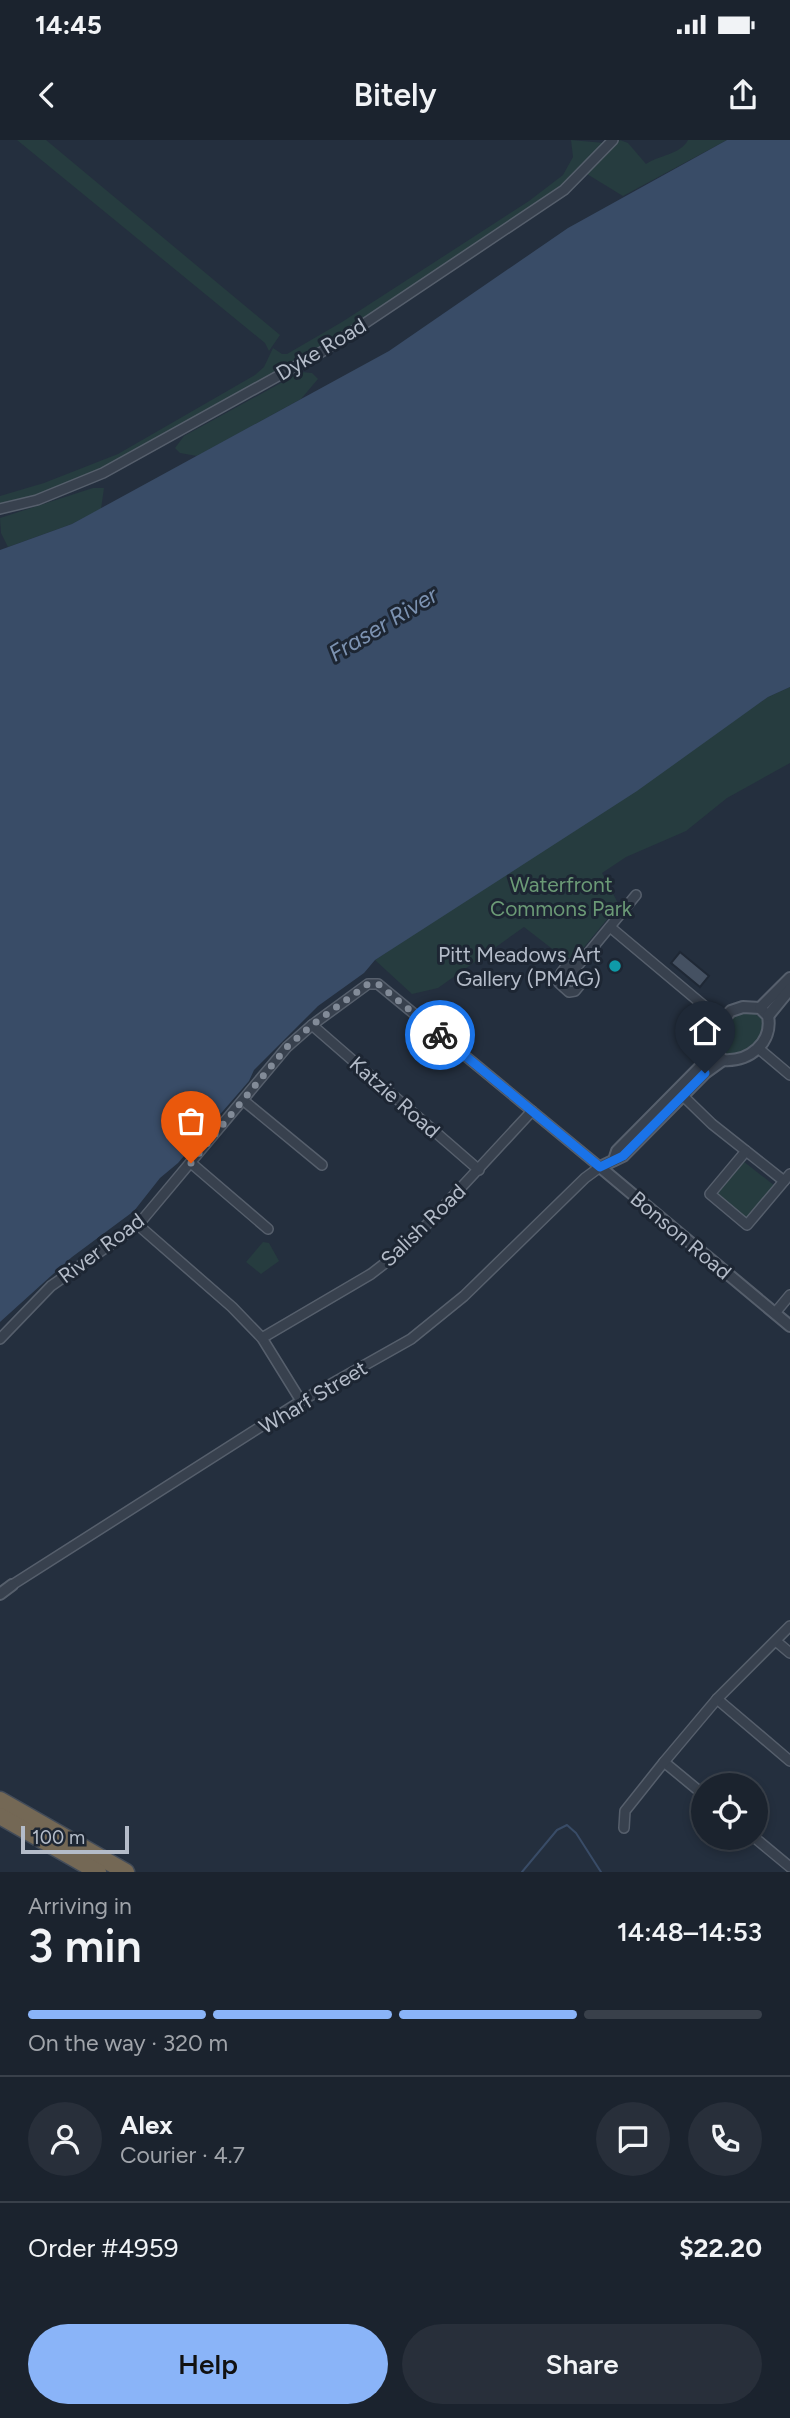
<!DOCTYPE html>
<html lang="en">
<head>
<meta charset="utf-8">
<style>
  body { margin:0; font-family:Figtree,sans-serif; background:#282f3a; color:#f1f3f6; height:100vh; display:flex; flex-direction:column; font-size:26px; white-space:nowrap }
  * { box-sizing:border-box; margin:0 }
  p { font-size:23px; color:#a0a4aa }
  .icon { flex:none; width:38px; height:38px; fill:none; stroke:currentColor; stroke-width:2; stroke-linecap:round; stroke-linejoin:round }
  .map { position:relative; height:1732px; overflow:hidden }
  .drawer { display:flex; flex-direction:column; background:#1b232e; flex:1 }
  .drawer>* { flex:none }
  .tools { position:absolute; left:691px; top:1633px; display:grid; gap:14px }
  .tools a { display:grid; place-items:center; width:77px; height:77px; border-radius:50%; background:#1b232e; box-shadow:0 4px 10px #0003,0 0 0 2px #39404a; font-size:35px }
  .scale { position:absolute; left:21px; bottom:18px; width:108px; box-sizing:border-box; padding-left:7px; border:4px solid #b4bcc9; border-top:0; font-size:19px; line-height:24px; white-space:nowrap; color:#b4bcc9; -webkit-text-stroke:5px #1d2633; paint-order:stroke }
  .pin { position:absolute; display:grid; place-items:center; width:60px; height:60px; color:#fff; margin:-72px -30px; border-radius:50% 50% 50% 0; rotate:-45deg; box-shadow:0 0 7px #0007 }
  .pin .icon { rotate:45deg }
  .courier { position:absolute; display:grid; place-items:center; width:70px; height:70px; margin:-35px; border:5px solid #1a73e8; border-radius:50%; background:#fff; color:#222; box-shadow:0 2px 9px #0007 }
  .summary em { font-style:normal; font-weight:600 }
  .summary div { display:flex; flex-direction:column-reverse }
  .summary { display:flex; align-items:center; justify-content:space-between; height:119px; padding:0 28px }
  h1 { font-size:46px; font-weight:600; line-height:52px }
  .bar { display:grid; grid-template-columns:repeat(4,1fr); gap:10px 7px; align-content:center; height:84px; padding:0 28px }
  .bar i { height:9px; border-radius:5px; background:#39404a }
  .bar .selected { background:#8ab4f8 }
  .bar p { grid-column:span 4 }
  .line { display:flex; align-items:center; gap:18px; padding:0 28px; border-top:2px solid #39404a }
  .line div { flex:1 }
  .round { display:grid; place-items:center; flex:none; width:74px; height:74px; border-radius:37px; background:#282f3a }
  .button { display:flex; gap:14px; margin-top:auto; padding:14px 28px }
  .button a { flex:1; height:80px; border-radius:42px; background:#8ab4f8; color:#111; font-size:28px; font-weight:600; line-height:80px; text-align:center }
  .button a+a { background:#282f3a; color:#f1f3f6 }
  .status { display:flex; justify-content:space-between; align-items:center; height:49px; padding:0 35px; background:#1b232e; direction:ltr }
  .status svg { height:19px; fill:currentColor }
  header { display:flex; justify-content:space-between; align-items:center; height:91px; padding:0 28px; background:#1b232e; font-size:32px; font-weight:600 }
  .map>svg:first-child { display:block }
  .green { fill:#263c3f }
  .water { fill:#394c67 }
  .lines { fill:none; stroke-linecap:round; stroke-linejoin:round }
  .stream { stroke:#394c67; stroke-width:2 }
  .building { fill:#455162; stroke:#1f2835; stroke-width:2 }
  .minor-casing { stroke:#565f6c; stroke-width:12 }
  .tertiary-casing { stroke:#565f6c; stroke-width:14 }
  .motorway-casing { stroke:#434c59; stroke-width:19 }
  .minor { stroke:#38414e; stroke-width:9 }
  .tertiary { stroke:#38414e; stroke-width:10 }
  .motorway { stroke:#746855; stroke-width:16 }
  .done { stroke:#828b98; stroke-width:7; stroke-dasharray:0 12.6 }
  .route { stroke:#1a73e8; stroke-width:9 }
  .culture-dot { fill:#0f9aa8; stroke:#1d2633; stroke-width:2.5 }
  .labels { text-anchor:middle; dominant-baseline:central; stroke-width:6; stroke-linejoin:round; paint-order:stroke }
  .street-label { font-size:21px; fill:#b4bcc9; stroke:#1d2633 }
  .park-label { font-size:21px; fill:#6b9a76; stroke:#1d2633 }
  .poi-label { font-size:21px; fill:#b4bcc9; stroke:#1d2633; text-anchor:end }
  .water-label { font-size:23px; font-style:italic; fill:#7c92b1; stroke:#1d2633 }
</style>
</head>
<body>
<div class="status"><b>14:45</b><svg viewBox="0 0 49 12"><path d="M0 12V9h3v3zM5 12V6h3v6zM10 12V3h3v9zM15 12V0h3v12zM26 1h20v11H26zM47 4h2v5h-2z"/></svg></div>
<header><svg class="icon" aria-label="back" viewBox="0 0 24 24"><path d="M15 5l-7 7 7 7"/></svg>Bitely<svg class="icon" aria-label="share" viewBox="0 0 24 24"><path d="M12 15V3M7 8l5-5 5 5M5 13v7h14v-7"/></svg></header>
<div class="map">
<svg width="790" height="1732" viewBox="0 0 790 1732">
  <rect width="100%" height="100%" fill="#242f3e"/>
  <!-- green -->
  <g class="green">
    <polygon points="17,0 46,0 280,195 269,211 265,203"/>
    <polygon points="571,0 604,3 557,52 339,197 98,333 44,356 0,366 0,356 44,343 118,314 255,235 264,227 273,208 282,214 287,214 342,182 529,61 563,35 573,17"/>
    <path d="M620,0L628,3L646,24C659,15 680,15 688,0H727L623,56L587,34Z"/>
    <polygon points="301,232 312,233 318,239 301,259 197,316 180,313 175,308 184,296"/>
    <polygon points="93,348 104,348 101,369 72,384 8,407 1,393 0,378"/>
    <polygon points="790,547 790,623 727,658 686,691 626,717 602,733 619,765 575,818 564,818 524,787 438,848 412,854 375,820 768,557"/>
    <path d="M742,871C783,875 760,913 729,916L717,905C719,889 726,877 742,871Z"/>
    <polygon points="743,1021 775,1046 747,1080 716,1055"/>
    <polygon points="263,1102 269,1103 279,1121 261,1134 246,1122"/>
  </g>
  <!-- water -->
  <polygon class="water" points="727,0 790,0 790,547 768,557 637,651 375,820 364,833 318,866 254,930 249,941 178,1023 160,1038 134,1071 72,1117 0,1182 0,410 72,384 389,211 568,88"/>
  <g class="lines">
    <!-- stream -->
    <polyline class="stream" points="522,1732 557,1690 567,1685 576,1693 601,1732"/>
  </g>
  <!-- building -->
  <polygon class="building" points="680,812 709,836 700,847 671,823"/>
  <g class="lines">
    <defs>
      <g id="minor">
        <polyline points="0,369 37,360 103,333 325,210 564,50 613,0"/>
        <polyline points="610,787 721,880"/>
        <polygon points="567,825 583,836 584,840 575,851 569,852 559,843 561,833"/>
        <polyline points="575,829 636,755"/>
        <polyline points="312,885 479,1030"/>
        <polyline points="758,908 790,935"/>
        <polyline points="679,952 712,984 784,1041"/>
        <polyline points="243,960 322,1025"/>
        <polyline points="746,1011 710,1054 747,1085 790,1034"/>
        <polyline points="191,1023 268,1089"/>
        <polyline points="138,1085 232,1167 262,1198 301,1261"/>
        <polyline points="775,1173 790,1155"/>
        <polyline points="262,1198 371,1134 406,1107 532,971"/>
        <polyline points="0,1199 51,1146 138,1085 287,907 312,885 368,844 378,844 600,1027 585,1038 464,1156 411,1199 301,1261 12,1445"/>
        <polyline points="777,1502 790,1513"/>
        <polyline points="717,1559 790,1621"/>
        <polyline points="664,1622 704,1655"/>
        <polyline points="624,1688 625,1671 664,1622 717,1559 790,1486"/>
        <polyline points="755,1698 790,1727"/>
      </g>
      <g id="tertiary">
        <path d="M743,867L760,868L768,876C773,903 749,922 723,920L713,909L714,889L731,871Z"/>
        <polyline points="760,868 790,838"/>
        <polyline points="768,876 790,849"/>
        <polyline points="723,920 705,933 623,1016 600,1027 790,1186"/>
        <polyline points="614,1020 617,1011 708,919 713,909"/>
        <polyline points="0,1454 12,1445"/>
      </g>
      <g id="motorway">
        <polyline points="0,1660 126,1732"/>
        <polyline points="0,1676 98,1732"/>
      </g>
    </defs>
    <!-- minor casing -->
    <use href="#minor" class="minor-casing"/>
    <!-- tertiary casing -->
    <use href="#tertiary" class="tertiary-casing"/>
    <!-- motorway casing -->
    <use href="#motorway" class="motorway-casing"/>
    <!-- minor -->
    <use href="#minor" class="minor"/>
    <!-- tertiary -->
    <use href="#tertiary" class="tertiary"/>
    <!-- motorway -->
    <use href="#motorway" class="motorway"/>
  </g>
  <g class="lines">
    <!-- done -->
    <polyline class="done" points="191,1023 287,907 312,885 368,844 378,844 440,895"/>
    <!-- route -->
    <polyline class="route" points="440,895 600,1027 623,1016 705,933"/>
  </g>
  <!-- markers -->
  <circle class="culture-dot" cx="615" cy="826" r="7"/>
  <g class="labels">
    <!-- street labels -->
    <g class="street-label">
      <text transform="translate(321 209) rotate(-31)">Dyke Road</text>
      <text transform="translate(395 957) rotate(41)">Katzie Road</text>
      <text transform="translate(423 1085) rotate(-44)">Salish Road</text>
      <text transform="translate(681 1095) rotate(40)">Bonson Road</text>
      <text transform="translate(101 1108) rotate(-37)">River Road</text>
      <text transform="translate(313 1257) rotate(-31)">Wharf Street</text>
    </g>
    <!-- park labels -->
    <g class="park-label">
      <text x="561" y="744">Waterfront<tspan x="561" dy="24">Commons Park</tspan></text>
    </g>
    <!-- poi labels -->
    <g class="poi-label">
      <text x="601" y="814">Pitt Meadows Art<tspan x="601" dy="24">Gallery (PMAG)</tspan></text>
    </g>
    <!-- water labels -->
    <g class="water-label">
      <text transform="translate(383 484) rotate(-31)">Fraser River</text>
    </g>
  </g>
</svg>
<div class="tools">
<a><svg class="icon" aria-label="locate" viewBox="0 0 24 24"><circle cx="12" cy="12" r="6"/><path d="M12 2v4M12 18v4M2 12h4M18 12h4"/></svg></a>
</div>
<div class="scale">100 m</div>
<div class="pin" style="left:191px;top:1023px;background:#ea580c"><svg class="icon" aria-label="bag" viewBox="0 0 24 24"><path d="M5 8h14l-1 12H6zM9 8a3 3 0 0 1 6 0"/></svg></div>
<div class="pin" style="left:705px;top:933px;background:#1f2937"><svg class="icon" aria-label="home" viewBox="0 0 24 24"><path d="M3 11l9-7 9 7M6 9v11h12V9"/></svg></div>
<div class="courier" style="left:440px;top:895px"><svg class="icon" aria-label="bike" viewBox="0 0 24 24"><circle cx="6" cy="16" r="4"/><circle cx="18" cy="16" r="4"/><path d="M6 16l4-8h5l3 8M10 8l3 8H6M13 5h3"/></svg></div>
</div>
<section class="drawer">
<div class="summary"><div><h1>3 min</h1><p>Arriving in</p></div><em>14:48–14:53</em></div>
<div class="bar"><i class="selected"></i><i class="selected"></i><i class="selected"></i><i></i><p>On the way · 320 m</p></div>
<div class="line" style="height:126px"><a class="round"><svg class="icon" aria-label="person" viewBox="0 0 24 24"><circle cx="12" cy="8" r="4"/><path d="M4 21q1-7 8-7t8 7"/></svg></a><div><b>Alex</b><p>Courier · 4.7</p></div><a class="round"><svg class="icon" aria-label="chat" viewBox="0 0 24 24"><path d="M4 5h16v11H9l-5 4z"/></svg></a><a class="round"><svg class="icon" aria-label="phone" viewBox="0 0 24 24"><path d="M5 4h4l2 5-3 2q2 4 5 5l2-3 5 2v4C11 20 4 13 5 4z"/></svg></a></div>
<div class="line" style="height:91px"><div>Order #4959</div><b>$22.20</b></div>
<div class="button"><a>Help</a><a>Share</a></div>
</section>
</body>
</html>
